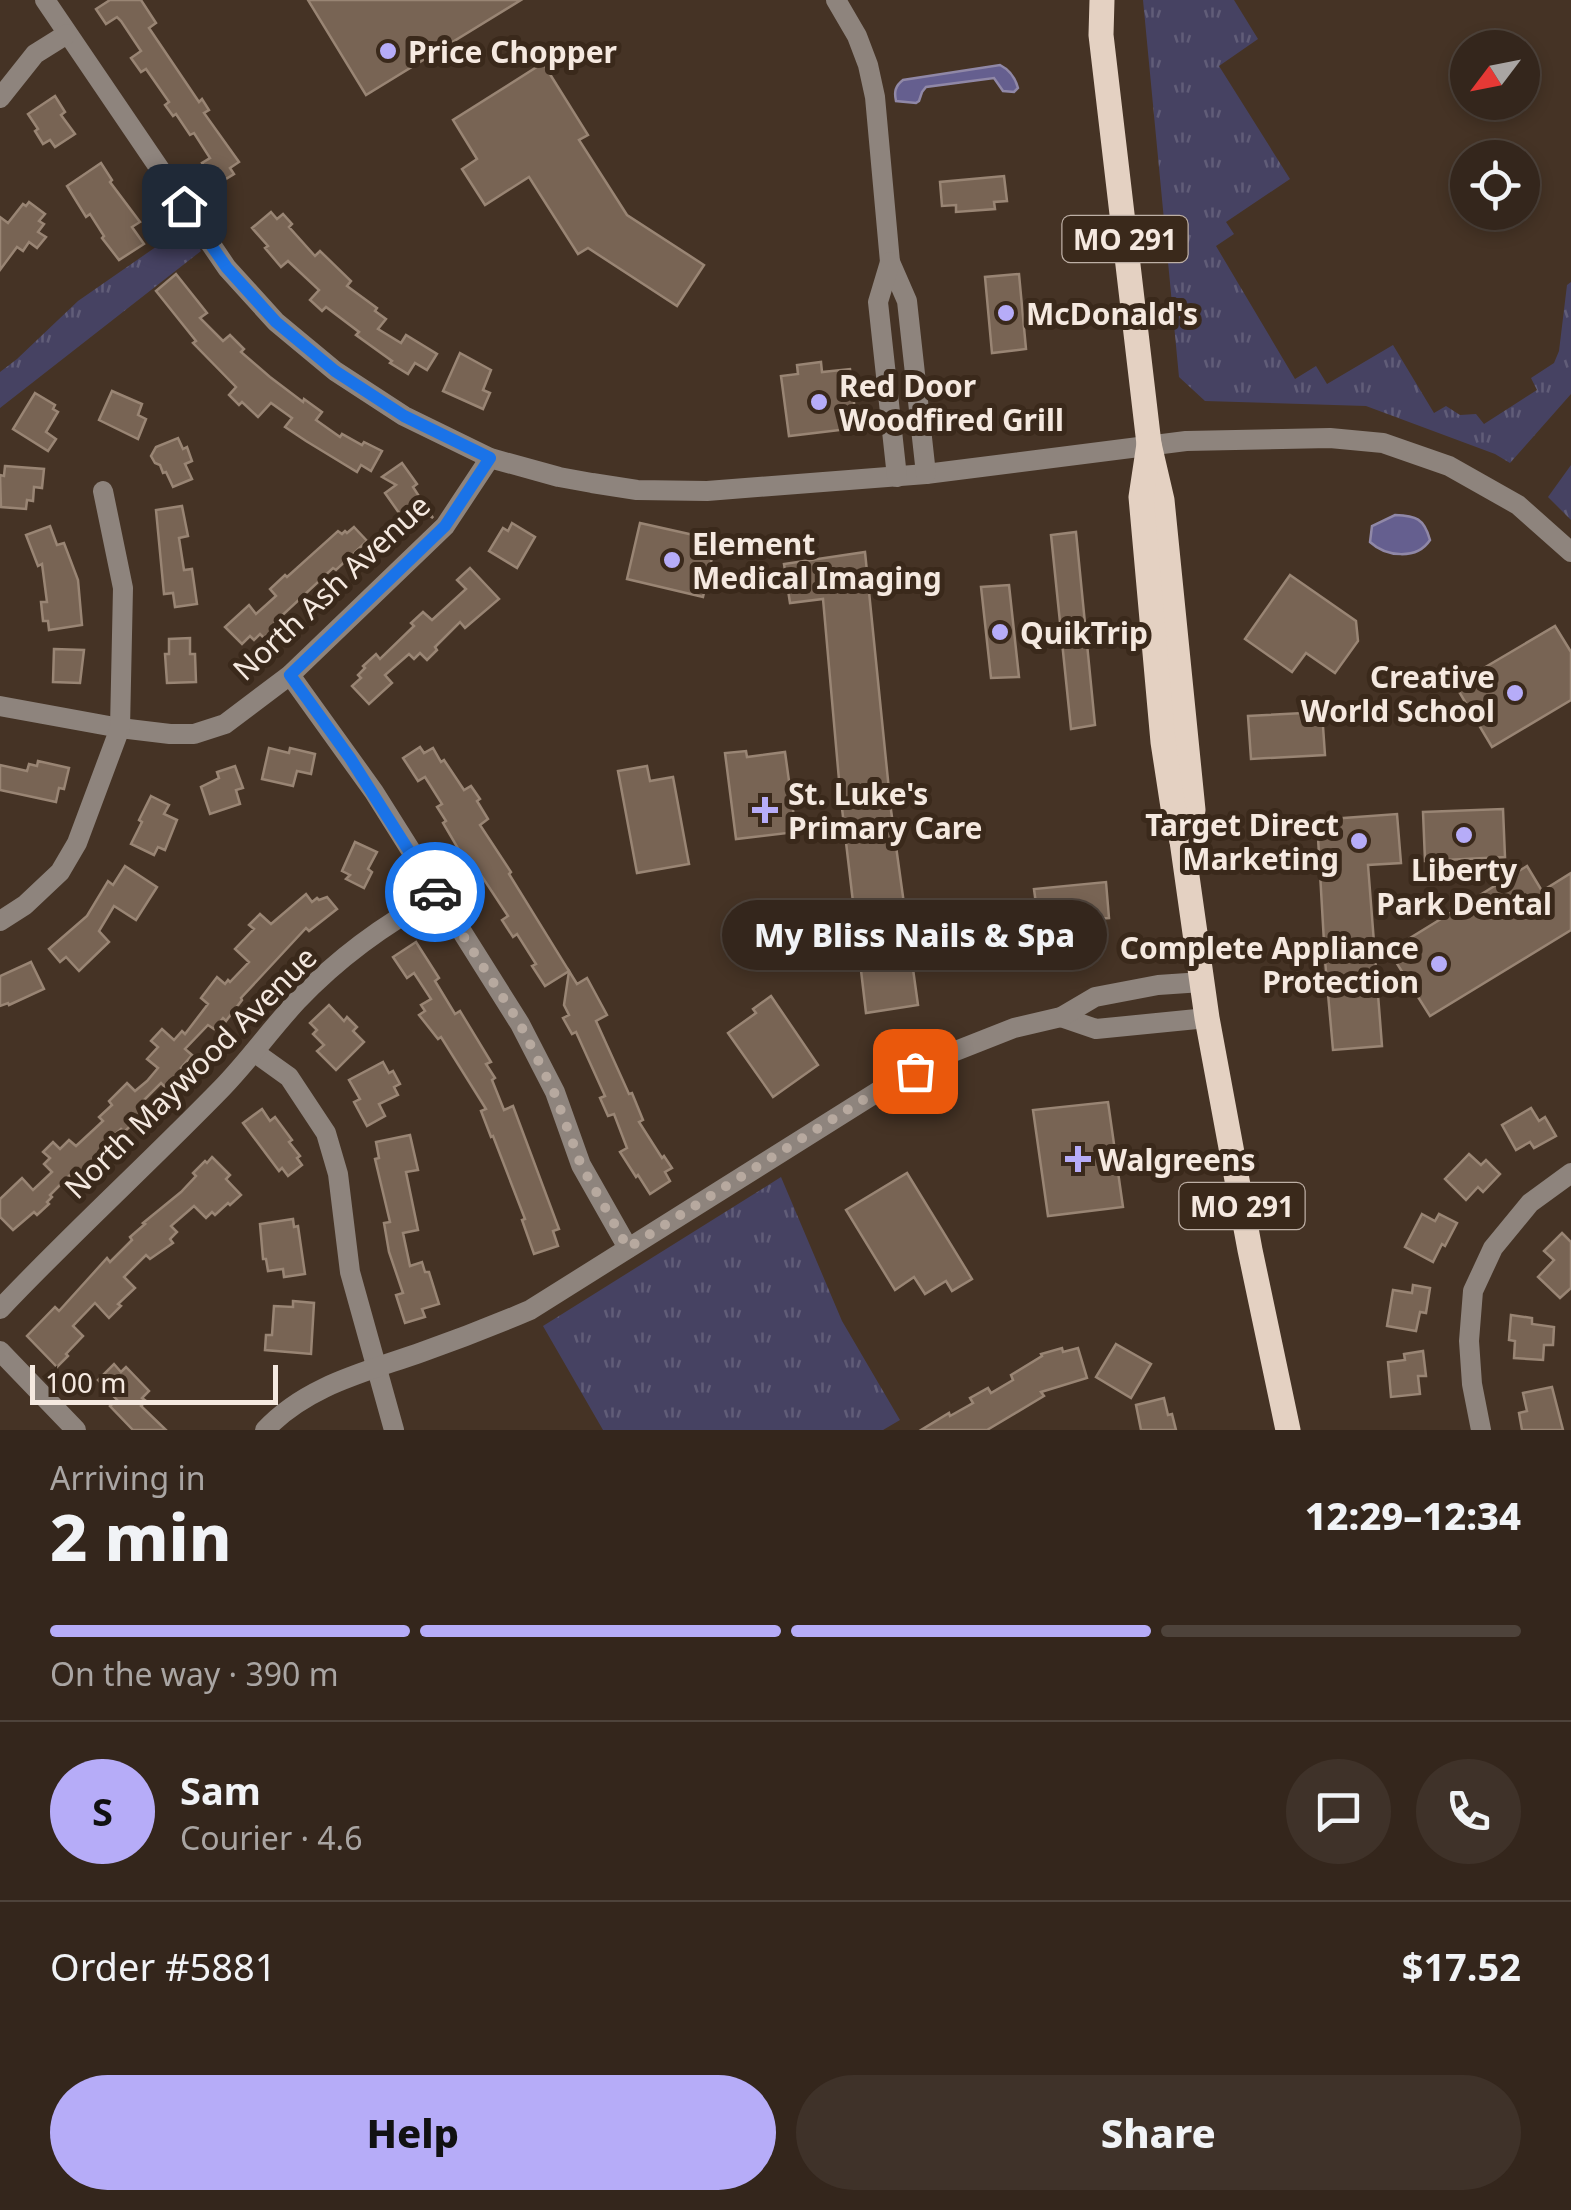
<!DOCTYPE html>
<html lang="en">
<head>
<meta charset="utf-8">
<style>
  body { margin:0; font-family:"Noto Sans",sans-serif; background:#3f3229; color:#f1f3f6; height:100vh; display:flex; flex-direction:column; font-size:38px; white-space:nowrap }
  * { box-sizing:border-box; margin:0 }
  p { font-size:32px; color:#a9a5a3 }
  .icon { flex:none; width:55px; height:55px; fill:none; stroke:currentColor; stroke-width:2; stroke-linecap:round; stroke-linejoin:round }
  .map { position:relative; height:1430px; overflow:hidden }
  .sheet { display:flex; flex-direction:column; background:#34261c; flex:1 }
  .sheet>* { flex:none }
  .needle { width:65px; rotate:238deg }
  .fabs { position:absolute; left:1450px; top:30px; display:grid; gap:20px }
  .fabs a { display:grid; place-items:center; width:90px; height:90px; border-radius:50%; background:#34261c; box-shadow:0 5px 15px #0003,0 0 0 2px #4e433b; font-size:50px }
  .scale { position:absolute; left:30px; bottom:25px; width:248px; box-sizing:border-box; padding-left:10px; border:5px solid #f5e9e0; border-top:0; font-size:28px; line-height:35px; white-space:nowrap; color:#f5e9e0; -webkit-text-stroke:8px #3a291b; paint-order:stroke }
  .pin { position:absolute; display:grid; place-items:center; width:85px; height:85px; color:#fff; margin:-42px; border-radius:20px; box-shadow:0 5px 15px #0006 }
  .courier { position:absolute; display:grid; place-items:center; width:100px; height:100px; margin:-50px; border:8px solid #1a73e8; border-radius:50%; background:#fff; color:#222; box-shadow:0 2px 12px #0007 }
  .bubble { position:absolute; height:70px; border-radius:35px; background:#34261c; box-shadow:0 5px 15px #0003,0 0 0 2px #4e433b; font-size:32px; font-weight:800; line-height:70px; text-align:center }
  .summary em { font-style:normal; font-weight:800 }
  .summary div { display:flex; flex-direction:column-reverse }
  .summary { display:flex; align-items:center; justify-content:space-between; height:170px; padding:0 50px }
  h1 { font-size:65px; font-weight:800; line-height:75px }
  .bar { display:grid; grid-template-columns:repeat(4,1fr); gap:15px 10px; align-content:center; height:120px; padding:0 50px }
  .bar i { height:12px; border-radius:8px; background:#4e433b }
  .bar .selected { background:#b6acf8 }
  .bar p { grid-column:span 4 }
  .line { display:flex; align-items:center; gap:25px; padding:0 50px; border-top:2px solid #4e433b }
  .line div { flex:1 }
  .round { display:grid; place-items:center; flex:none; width:105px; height:105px; border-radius:52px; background:#3f3229 }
  .action { display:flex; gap:20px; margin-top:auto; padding:20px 50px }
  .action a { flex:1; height:115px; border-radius:60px; background:#b6acf8; color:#111; font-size:40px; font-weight:800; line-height:115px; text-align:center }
  .action a+a { background:#3f3229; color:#f1f3f6 }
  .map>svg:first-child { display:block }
  .grass { fill:url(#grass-tufts) }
  .water { fill:#655f8f; stroke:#9088a7; stroke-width:2.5 }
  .building { fill:#786454; stroke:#998574; stroke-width:2.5 }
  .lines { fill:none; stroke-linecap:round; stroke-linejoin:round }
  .street { stroke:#8e847d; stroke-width:20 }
  .primary { stroke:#e4d1c2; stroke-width:25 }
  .done { stroke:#b7a99f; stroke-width:10; stroke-dasharray:0 18 }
  .route { stroke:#1a73e8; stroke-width:12 }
  .poi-dot { fill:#b6acf8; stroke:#3a291b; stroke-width:4 }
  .labels { text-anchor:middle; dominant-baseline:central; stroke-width:10; stroke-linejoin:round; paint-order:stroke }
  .shield { fill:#3a291b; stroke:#bdafa5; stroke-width:2.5 }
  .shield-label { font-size:28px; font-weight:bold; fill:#f5e9e0 }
  .poi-label { font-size:30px; font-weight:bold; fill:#f5e9e0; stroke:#3a291b; text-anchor:start }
  .street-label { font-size:30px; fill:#f5e9e0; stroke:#3a291b }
</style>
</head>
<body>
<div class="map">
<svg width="1571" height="1430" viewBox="0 0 1571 1430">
  <defs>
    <pattern id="grass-tufts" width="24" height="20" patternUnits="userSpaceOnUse" patternTransform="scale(2.5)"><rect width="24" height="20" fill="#464262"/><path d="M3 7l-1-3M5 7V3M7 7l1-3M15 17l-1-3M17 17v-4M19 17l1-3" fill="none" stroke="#615d78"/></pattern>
  </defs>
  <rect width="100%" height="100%" fill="#453325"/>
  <!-- grass -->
  <g class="grass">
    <polygon points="1143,0 1234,0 1258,39 1219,66 1290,179 1226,222 1234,234 1216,246 1295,379 1316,366 1327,384 1393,345 1434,413 1446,406 1460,415 1476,414 1484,424 1537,390 1531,378 1554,363 1559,351 1567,285 1571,282 1571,394 1510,463 1495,454 1366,406 1205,401 1179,377"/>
    <polygon points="186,226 201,251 0,408 0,372 17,359 78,301"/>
    <polygon points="1571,465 1571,520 1548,497"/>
    <polygon points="781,1177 842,1321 900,1420 883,1430 603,1430 543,1326"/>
  </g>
  <!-- water -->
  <g class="water">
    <path d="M1000,65C1010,70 1015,77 1018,88L1014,92L1003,91L994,78L926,87L922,92L919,101L916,103L896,101C894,92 895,86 903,80Z"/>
    <path d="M1395,515C1416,516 1424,518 1430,540C1417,560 1386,557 1370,542L1372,526Z"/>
  </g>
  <!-- building -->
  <g class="building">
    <polygon points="110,0 141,0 156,23 149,28 199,102 202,99 209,110 204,113 239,162 230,168 234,174 216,185 202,163 210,158 194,133 190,135 176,114 173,116 165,105 169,102 146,69 141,72 131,58 141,51 121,21 117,17 106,24 96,9"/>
    <polygon points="308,0 521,0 366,95"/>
    <polygon points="543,63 588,135 579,140 627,215 704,265 677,306 588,248 578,254 529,177 485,205 462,169 477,159 453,120"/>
    <polygon points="55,96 65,112 61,115 75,134 55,147 50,140 43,144 35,131 38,129 28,114"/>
    <polygon points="101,163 112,180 110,182 140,222 132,227 144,244 119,260 102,238 104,236 90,214 86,217 67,186"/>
    <polygon points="1004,176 1007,201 994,202 995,209 956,212 956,205 942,206 940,182"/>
    <polygon points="29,202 45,214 39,221 44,224 38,232 46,237 37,248 29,242 23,251 17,247 0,270 0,217 8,223 23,204 26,206"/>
    <polygon points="271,212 277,219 283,214 292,224 289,227 315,256 320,251 351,281 347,286 377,308 375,311 386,319 378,329 401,343 406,335 437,354 427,370 415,363 408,374 390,363 392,361 356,335 359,332 326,307 322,311 310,300 319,290 288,261 281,267 265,248 268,246 252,228"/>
    <polygon points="176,274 207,313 200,318 223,341 230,335 244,349 241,352 270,377 303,402 304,399 322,412 316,420 340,437 342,434 362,445 364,442 382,451 371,471 361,465 357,472 306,441 285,427 292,418 271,403 258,417 242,402 239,405 229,395 236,387 193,343 196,341 156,291"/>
    <polygon points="1019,274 1026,349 992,353 985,277"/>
    <polygon points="460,353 491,370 483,390 490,393 483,409 443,391"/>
    <polygon points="821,362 822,372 850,369 857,428 789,436 781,376 798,374 797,365"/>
    <polygon points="112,391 142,404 138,415 146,419 138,439 99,420"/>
    <polygon points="35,393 55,405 53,409 58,412 46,432 56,439 48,451 13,429"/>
    <polygon points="178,438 183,449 187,447 192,461 185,464 192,479 173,487 166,472 163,473 160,465 155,463 151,456 156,447"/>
    <polygon points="402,463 417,484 413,487 433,518 412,506 417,511 404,520 385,493 396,485 382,477"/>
    <polygon points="5,466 44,469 42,488 34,487 33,501 27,500 26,509 1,507 0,475 4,476"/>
    <polygon points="182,506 188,536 179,538 184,570 192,569 197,604 175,607 173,593 164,594 156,510"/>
    <polygon points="512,523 535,537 517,568 489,551 503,528 508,531"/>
    <polygon points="640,523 716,540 703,597 627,579"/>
    <polygon points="50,526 57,545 64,543 78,580 82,625 49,630 48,621 43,621 41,602 47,602 42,564 38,566 26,535"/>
    <polygon points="354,527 367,541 336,570 333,568 275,622 278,625 264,638 260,634 254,640 250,636 242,644 225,627 249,605 256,614 276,596 270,589 285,575 287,577 338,531 342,534 345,531 347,533"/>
    <polygon points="1076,532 1095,725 1071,729 1051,535"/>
    <polygon points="865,552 891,810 918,1005 866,1013 840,791 823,599 790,603 784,564"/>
    <polygon points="470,568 499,599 465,628 460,622 435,647 437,650 427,660 420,653 414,659 409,654 385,675 392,683 369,704 352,686 361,678 358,675 365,668 363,666 376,654 380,659 414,626 411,623 423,612 432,620 466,589 457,580"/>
    <polygon points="1290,575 1356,621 1358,641 1335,673 1306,653 1292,672 1245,639"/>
    <polygon points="1009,585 1019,677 991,678 981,587"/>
    <polygon points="1555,626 1571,652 1571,700 1492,747 1455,685"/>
    <polygon points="190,638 190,654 195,654 196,682 167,683 165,654 169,654 169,639"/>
    <polygon points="54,649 84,650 80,683 53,682"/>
    <polygon points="1322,712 1325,755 1251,759 1248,716"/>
    <polygon points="420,747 424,753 433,748 441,762 444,760 464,790 471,786 480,799 477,801 488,819 480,825 511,872 509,874 569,971 545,986 532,966 536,964 517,934 513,937 502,920 508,916 481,875 476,879 443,823 446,821 437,807 442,804 425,777 418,781 403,758"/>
    <polygon points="269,748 289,753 290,748 315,754 311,774 297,771 293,786 262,779"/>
    <polygon points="746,751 747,757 785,752 796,832 736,839 725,753"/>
    <polygon points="38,761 69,768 64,789 59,788 56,802 0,790 0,765 27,771 29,764 37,766"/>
    <polygon points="235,766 243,788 236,790 240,804 210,814 201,787 219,778 217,772"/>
    <polygon points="647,766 650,781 673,777 689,864 637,873 618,771"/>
    <polygon points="151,796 169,805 164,814 177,820 165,850 158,847 154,855 131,844 142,822 139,820"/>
    <polygon points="1503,809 1505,857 1425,861 1423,812"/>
    <polygon points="1397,814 1401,863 1368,865 1382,1046 1333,1050 1325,960 1317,820"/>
    <polygon points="355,842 377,852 368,869 372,872 364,888 346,879 350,875 342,871"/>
    <polygon points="125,866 157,887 136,920 114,906 99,931 109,942 79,971 66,957 60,962 49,949 87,916 108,881 113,885"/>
    <polygon points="1527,866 1542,891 1571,873 1571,930 1430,1016 1389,951"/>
    <polygon points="1106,882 1109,918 1080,920 1079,914 1047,918 1045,903 1036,904 1034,889"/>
    <polygon points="306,894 312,902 317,898 319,900 327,897 337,909 309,931 306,928 241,998 242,1000 226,1021 223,1018 214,1029 208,1025 185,1049 192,1055 181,1068 184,1071 166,1088 161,1083 142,1102 149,1109 124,1132 121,1129 101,1147 102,1149 95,1156 97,1158 82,1172 77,1168 50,1195 52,1197 47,1202 49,1204 37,1215 34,1212 13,1230 0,1217 0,1199 22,1178 33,1190 52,1172 44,1164 50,1158 43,1152 53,1142 60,1149 69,1140 76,1146 103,1121 99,1117 112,1105 109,1101 127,1083 135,1091 147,1081 158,1068 147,1059 158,1047 151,1041 162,1029 174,1040 182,1031 185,1034 208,1004 201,998 217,977 225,984 228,980 230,982 249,962 235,949 254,929 249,925 260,914 271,924"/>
    <polygon points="416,942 439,978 435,981 455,1014 460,1011 491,1062 486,1064 495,1078 492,1080 504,1110 513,1106 559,1229 553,1231 558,1246 534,1254 522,1220 525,1219 493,1136 491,1137 481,1111 486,1109 441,1037 438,1039 419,1015 425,1011 421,1005 431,999 414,973 407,978 393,957"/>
    <polygon points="31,962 44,989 9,1005 8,1003 0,1006 0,976"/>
    <polygon points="569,971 577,984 587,978 607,1015 596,1021 629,1094 632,1093 643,1120 639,1122 662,1158 664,1156 672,1168 665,1172 670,1181 650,1194 638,1175 636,1177 620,1152 627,1148 614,1114 608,1116 600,1098 605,1096 576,1032 572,1034 563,1018 569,1015 564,1005"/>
    <polygon points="771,996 818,1065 773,1097 728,1033 756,1013 753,1009"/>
    <polygon points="329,1005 344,1021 347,1017 357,1027 353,1031 364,1042 336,1070 317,1051 324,1045 313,1034 317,1030 310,1023"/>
    <polygon points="383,1062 389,1073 393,1071 400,1084 394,1087 398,1095 379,1104 385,1116 367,1126 354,1102 360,1099 349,1080"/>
    <polygon points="1108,1102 1123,1207 1048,1216 1033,1110"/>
    <polygon points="1531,1108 1539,1121 1545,1117 1556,1136 1534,1148 1530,1142 1516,1150 1502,1125"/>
    <polygon points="262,1109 270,1121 275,1117 292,1140 289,1142 300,1156 297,1158 302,1165 288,1176 282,1168 279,1171 243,1123"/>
    <polygon points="410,1135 418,1170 406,1172 418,1230 403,1233 410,1266 422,1262 425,1272 429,1272 439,1304 422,1309 425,1317 405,1323 396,1295 403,1293 389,1252 384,1223 390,1222 375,1159 379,1158 376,1142"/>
    <polygon points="1469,1154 1481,1165 1486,1160 1500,1174 1483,1192 1478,1187 1466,1200 1445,1179"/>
    <polygon points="212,1157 230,1175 226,1179 241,1195 230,1205 228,1203 215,1215 212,1212 206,1218 194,1206 171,1226 177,1232 170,1239 173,1243 150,1259 146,1255 124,1277 135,1288 118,1304 121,1306 109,1318 95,1303 73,1326 83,1336 66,1354 68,1356 57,1367 27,1336 55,1307 59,1311 107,1258 110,1262 132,1240 130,1237 145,1224 143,1223 181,1192 196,1176 193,1173 205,1161 207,1163"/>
    <polygon points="907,1173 972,1279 952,1291 946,1281 925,1294 914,1277 895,1290 846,1210"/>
    <polygon points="1422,1214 1435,1221 1439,1214 1457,1223 1445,1246 1442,1244 1433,1262 1405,1247"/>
    <polygon points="293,1219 294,1227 298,1226 305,1274 284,1277 283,1269 268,1271 266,1259 263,1259 260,1224"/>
    <polygon points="1562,1233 1571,1242 1571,1288 1560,1298 1538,1277 1554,1260 1544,1251"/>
    <polygon points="1413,1285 1430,1288 1426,1313 1420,1312 1416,1331 1387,1326 1393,1290 1412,1293"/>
    <polygon points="293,1301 314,1303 311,1354 265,1350 266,1335 272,1335 274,1306 293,1307"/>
    <polygon points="1511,1315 1532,1318 1532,1324 1554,1327 1553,1345 1544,1345 1543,1360 1514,1358 1515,1341 1509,1340"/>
    <polygon points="1116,1344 1151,1364 1131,1398 1096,1377"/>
    <polygon points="1062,1348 1063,1352 1078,1348 1087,1378 1041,1392 1044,1396 987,1430 921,1430 949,1413 950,1416 973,1403 970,1398 988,1388 991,1393 1013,1380 1011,1375 1042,1356 1041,1354"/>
    <polygon points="1423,1351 1426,1376 1418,1376 1420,1394 1391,1397 1388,1362 1405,1360 1404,1354"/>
    <polygon points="114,1364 121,1372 126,1367 149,1391 142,1398 146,1401 141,1406 166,1430 133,1430 110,1406 117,1400 98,1380"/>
    <polygon points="1552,1387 1563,1430 1522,1430 1519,1413 1527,1411 1523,1393"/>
    <polygon points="1164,1398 1168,1415 1172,1414 1176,1430 1141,1430 1136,1405"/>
  </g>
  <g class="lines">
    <!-- street -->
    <g class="street">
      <polyline points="45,0 227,268 276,322 335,371 404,416 490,458 559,477 592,483 637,490 707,491 926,474 1186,441 1330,438 1383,443 1449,466 1518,505 1571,552"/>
      <polyline points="836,0 857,36 868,65 875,97 890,262 907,301 926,474"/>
      <polyline points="0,98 35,54 67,34"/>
      <polyline points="890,262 878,302 897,477"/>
      <polyline points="290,675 374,792 520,1024 555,1092 581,1165 628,1248"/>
      <polyline points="0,706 120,728 170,734 194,734 225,724 290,675 445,526 490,458"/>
      <polyline points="0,921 25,905 60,872 77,843 120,728 123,588 103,491"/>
      <polyline points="1061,1017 1096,1029 1207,1018"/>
      <polyline points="254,1052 289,1077 326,1133 338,1174 350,1272 394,1430"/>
      <path d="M0,1309C72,1233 149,1163 222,1088C249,1060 271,1029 297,1001C338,958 386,923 437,896"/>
      <polyline points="0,1351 76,1430"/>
      <path d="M265,1430C307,1385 366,1372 422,1352C459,1339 495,1325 530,1310L882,1089L948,1054L1014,1028L1061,1017L1095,997L1158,985L1202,982"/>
      <polyline points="1481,1430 1472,1384 1469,1341 1473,1291 1493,1248 1530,1203 1571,1173"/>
    </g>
    <!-- primary -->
    <g class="primary">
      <polyline points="1102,0 1101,35 1149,444 1162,500 1193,810 1182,841"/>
      <polyline points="1149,444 1141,497 1163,742 1173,807 1182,841 1207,1018 1250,1250 1288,1430"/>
    </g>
  </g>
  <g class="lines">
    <!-- done -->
    <polyline class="done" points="435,892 520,1024 554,1092 581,1165 628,1248 882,1088 915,1071"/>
    <!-- route -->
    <polyline class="route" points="184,206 227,268 276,322 335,371 404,416 490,458 445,526 290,675 350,758 435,892"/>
  </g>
  <!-- markers -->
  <g class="poi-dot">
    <circle cx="388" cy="51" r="10"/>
    <circle cx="1006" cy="313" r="10"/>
    <circle cx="819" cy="402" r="10"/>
    <circle cx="672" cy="560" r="10"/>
    <circle cx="1000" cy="632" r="10"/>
    <circle cx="1515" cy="693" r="10"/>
    <path d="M760 795h10v10h10v10h-10v10h-10v-10h-10v-10h10z"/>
    <circle cx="1464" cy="835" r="10"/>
    <circle cx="1359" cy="841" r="10"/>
    <circle cx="1439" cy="964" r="10"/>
    <path d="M1073 1144h10v10h10v10h-10v10h-10v-10h-10v-10h10z"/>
  </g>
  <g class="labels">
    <!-- shield labels -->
    <g class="shield">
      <rect x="1062.5" y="216" width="125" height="46" rx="8"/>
      <rect x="1179.5" y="1183" width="125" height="46" rx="8"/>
    </g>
    <g class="shield-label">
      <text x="1125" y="239">MO 291</text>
      <text x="1242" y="1206">MO 291</text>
    </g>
    <!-- poi labels -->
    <g class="poi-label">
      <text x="408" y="51">Price Chopper</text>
      <text x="1026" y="313">McDonald's</text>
      <text x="839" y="385">Red Door<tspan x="839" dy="34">Woodfired Grill</tspan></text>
      <text x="692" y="543">Element<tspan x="692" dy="34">Medical Imaging</tspan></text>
      <text x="1020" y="632">QuikTrip</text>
      <text x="1495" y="676" text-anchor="end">Creative<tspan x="1495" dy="34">World School</tspan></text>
      <text x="788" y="793">St. Luke's<tspan x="788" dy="34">Primary Care</tspan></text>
      <text x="1339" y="824" text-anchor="end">Target Direct<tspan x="1339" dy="34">Marketing</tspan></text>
      <text x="1464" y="869" text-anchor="middle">Liberty<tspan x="1464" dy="34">Park Dental</tspan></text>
      <text x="1419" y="947" text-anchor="end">Complete Appliance<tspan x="1419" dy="34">Protection</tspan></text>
      <text x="1098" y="1159">Walgreens</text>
    </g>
    <!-- street labels -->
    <g class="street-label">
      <text transform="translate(331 587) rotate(-43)">North Ash Avenue</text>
      <text transform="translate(190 1072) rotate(-45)">North Maywood Avenue</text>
    </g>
  </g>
</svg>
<div class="fabs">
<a><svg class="needle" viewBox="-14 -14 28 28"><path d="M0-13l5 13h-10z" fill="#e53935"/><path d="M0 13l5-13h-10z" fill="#a9a5a3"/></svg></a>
<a><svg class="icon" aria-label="locate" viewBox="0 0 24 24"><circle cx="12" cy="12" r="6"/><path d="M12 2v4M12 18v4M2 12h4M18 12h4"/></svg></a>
</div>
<div class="scale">100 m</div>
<div class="pin" style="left:915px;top:1071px;background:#ea580c"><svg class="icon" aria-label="bag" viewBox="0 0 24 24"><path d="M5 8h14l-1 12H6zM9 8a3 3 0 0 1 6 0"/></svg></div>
<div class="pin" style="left:184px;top:206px;background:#1f2937"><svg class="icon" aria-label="home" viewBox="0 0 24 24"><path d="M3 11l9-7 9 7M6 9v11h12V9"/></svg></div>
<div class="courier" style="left:435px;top:892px"><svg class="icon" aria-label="car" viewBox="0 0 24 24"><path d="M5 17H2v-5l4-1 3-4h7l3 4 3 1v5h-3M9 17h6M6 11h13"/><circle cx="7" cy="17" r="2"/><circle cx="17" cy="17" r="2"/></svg></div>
<div class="bubble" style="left:722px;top:900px;width:385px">My Bliss Nails &amp; Spa</div>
</div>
<section class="sheet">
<div class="summary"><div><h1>2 min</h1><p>Arriving in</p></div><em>12:29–12:34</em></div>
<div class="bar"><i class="selected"></i><i class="selected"></i><i class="selected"></i><i></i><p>On the way · 390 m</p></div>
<div class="line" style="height:180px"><b class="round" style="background:#b6acf8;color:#111">S</b><div><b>Sam</b><p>Courier · 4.6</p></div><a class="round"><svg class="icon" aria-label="chat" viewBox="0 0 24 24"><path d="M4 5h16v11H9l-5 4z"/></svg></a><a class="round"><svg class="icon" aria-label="phone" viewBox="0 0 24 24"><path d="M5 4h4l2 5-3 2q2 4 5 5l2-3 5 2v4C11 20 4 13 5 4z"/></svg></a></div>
<div class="line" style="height:130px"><div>Order #5881</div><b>$17.52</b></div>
<div class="action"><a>Help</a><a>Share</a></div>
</section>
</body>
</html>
